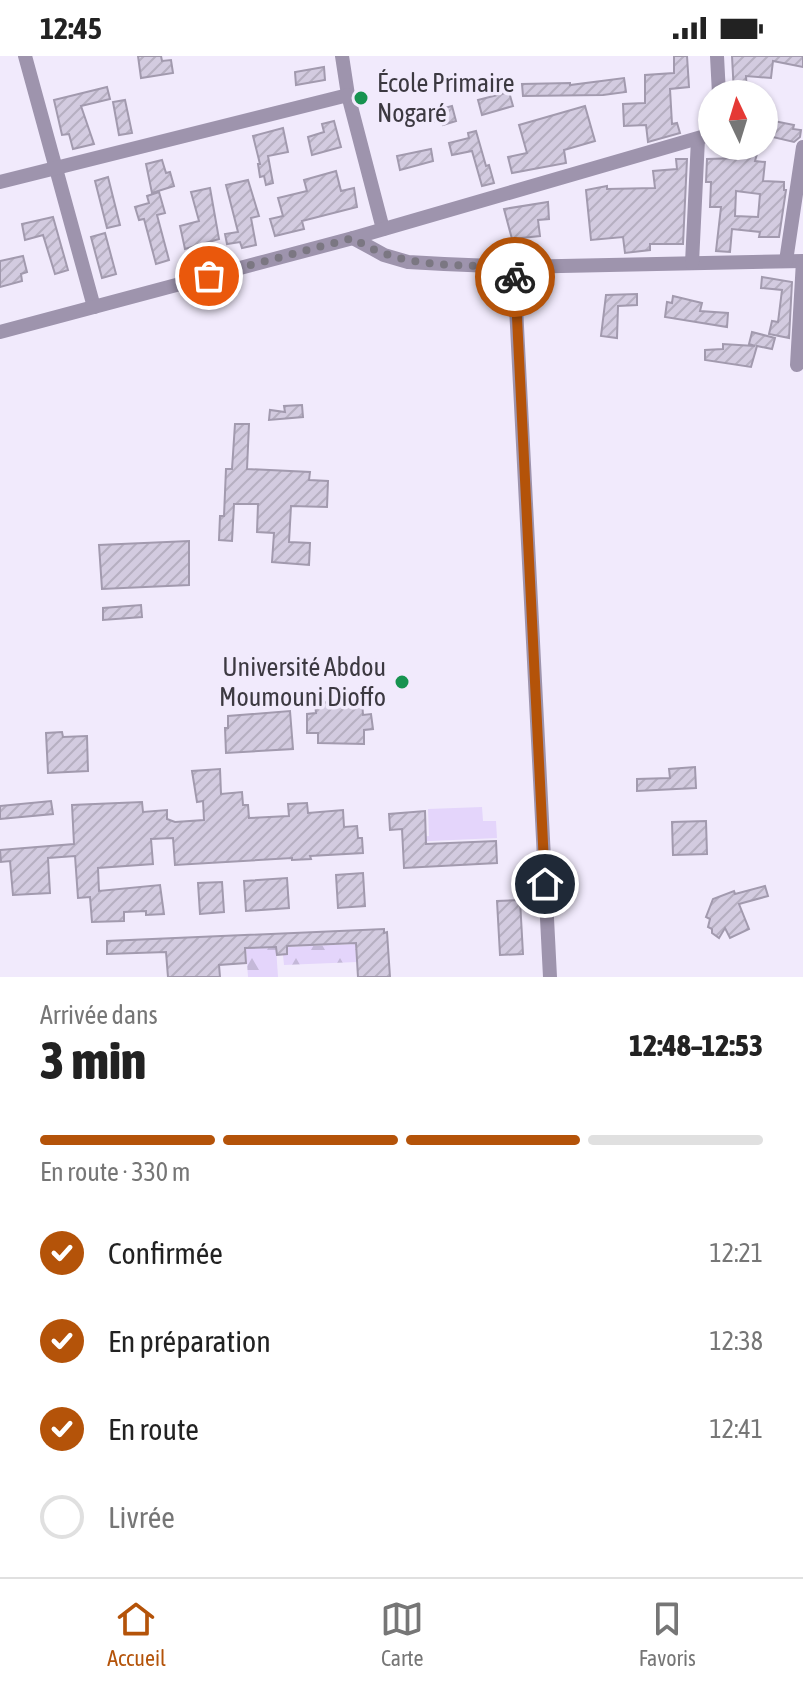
<!DOCTYPE html>
<html lang="fr">
<head>
<meta charset="utf-8">
<style>
  body { margin:0; font-family:"Asap Condensed",sans-serif; background:#f2f2f2; color:#222; height:100vh; display:flex; flex-direction:column; font-size:30px; white-space:nowrap }
  * { box-sizing:border-box; margin:0 }
  p { font-size:26px; color:#767676 }
  .icon { flex:none; width:44px; height:44px; fill:none; stroke:currentColor; stroke-width:2; stroke-linecap:round; stroke-linejoin:round }
  .map { position:relative; height:921px; overflow:hidden }
  .drawer { display:flex; flex-direction:column; background:#fff; flex:1 }
  .drawer>* { flex:none }
  .needle { width:52px; rotate:356deg }
  .tools { position:absolute; left:698px; top:24px; display:grid; gap:16px }
  .tools a { display:grid; place-items:center; width:80px; height:80px; border-radius:50%; background:#fff; box-shadow:0 2px 6px #0004; font-size:40px }
  .pin { position:absolute; display:grid; place-items:center; width:68px; height:68px; color:#fff; margin:-34px; border:4px solid #fff; border-radius:50%; box-shadow:0 2px 8px #0007 }
  .courier { position:absolute; display:grid; place-items:center; width:80px; height:80px; margin:-40px; border:6px solid #b45309; border-radius:50%; background:#fff; color:#222; box-shadow:0 2px 10px #0007 }
  .headline em { font-style:normal; font-weight:800 }
  .headline div { display:flex; flex-direction:column-reverse }
  .headline { display:flex; align-items:center; justify-content:space-between; height:136px; padding:0 40px }
  h1 { font-size:52px; font-weight:800; line-height:60px }
  .bar { display:grid; grid-template-columns:repeat(4,1fr); gap:12px 8px; align-content:center; height:96px; padding:0 40px }
  .bar i { height:10px; border-radius:6px; background:#e0e0e0 }
  .bar .selected { background:#b45309 }
  .bar p { grid-column:span 4 }
  ol { padding:0 40px; list-style:none }
  li { display:flex; align-items:center; gap:24px; height:88px }
  li p { margin-inline-start:auto }
  li .icon { padding:8px; border-radius:50%; background:#b45309; color:#fff; stroke-width:4 }
  li:last-child { color:#767676 }
  li i { width:44px; height:44px; border:4px solid #e0e0e0; border-radius:50% }
  .status { display:flex; justify-content:space-between; align-items:center; height:56px; padding:0 40px; background:#fff; direction:ltr }
  .status svg { height:22px; fill:currentColor }
  .tab-bar { display:flex; justify-content:space-around; align-items:center; height:112px; border-top:2px solid #e0e0e0; background:#fff; font-size:22px; color:#767676 }
  .tab-bar a { display:grid; justify-items:center; gap:4px }
  .tab-bar .selected { color:#b45309 }
  .map>svg:first-child { display:block }
  .green { fill:#e4d5fb }
  .forest { fill:url(#forest-firs) }
  .building { fill:url(#building-hatch); stroke:#a29aae; stroke-width:2; fill-rule:evenodd }
  .lines { fill:none; stroke-linecap:round; stroke-linejoin:round }
  .street { stroke:#9e94ad; stroke-width:14 }
  .done { stroke:#7b7782; stroke-width:8; stroke-dasharray:0 14.4 }
  .route { stroke:#b45309; stroke-width:10 }
  .poi-dot { fill:#179350; stroke:#f1eafc; stroke-width:3 }
  .labels { text-anchor:middle; dominant-baseline:central; stroke-width:7; stroke-linejoin:round; paint-order:stroke }
  .poi-label { font-size:26px; fill:#3c3941; stroke:#f1eafc; text-anchor:start }
</style>
</head>
<body>
<div class="status"><b>12:45</b><svg viewBox="0 0 49 12"><path d="M0 12V9h3v3zM5 12V6h3v6zM10 12V3h3v9zM15 12V0h3v12zM26 1h20v11H26zM47 4h2v5h-2z"/></svg></div>
<div class="map">
<svg width="803" height="921" viewBox="0 0 803 921">
  <defs>
    <pattern id="forest-firs" width="22" height="20" patternUnits="userSpaceOnUse" patternTransform="scale(2)"><rect width="22" height="20" fill="#e4d5fb"/><path d="M5 1l3.5 6h-7zM16 11l3.5 6h-7z" fill="#c4b8d8"/></pattern>
    <pattern id="building-hatch" width="6" height="6" patternUnits="userSpaceOnUse" patternTransform="scale(2)"><rect width="6" height="6" fill="#d3cbe0"/><path d="M-1 1l2-2M0 6l6-6M5 7l2-2" fill="none" stroke="#b6afc1"/></pattern>
  </defs>
  <rect width="100%" height="100%" fill="#f1eafc"/>
  <!-- green -->
  <polygon class="green" points="482,751 483,765 496,765 497,782 409,786 413,781 429,780 428,753"/>
  <!-- forest -->
  <g class="forest">
    <polygon points="356,888 357,906 284,909 283,899 288,898 288,891"/>
    <polygon points="276,891 278,921 248,921 246,892"/>
  </g>
  <!-- building -->
  <g class="building">
    <polygon points="138,0 161,0 162,5 171,4 173,17 141,22"/>
    <polygon points="674,0 687,0 689,31 670,33 672,68 677,67 680,77 648,86 646,69 624,70 623,48 645,47 645,19 674,17"/>
    <polygon points="732,0 803,0 803,11 773,5 771,22 746,20 747,38 734,38"/>
    <polygon points="324,11 325,24 296,29 295,16"/>
    <polygon points="624,22 626,36 603,39 523,40 522,28 570,27 570,29"/>
    <polygon points="107,31 110,43 81,50 94,88 73,93 69,78 62,79 54,44"/>
    <polygon points="509,36 513,50 482,59 478,44"/>
    <polygon points="125,44 132,77 119,79 113,46"/>
    <polygon points="452,50 456,65 443,69 441,64 428,67 426,57"/>
    <polygon points="585,50 595,85 564,94 566,107 512,117 508,101 527,97 519,69"/>
    <polygon points="764,63 794,69 793,73 801,74 800,81 794,86 764,79"/>
    <polygon points="334,65 341,91 312,99 308,81 324,76 322,68"/>
    <polygon points="283,72 288,96 268,100 273,127 266,129 264,120 260,121 258,108 260,108 253,80"/>
    <polygon points="476,75 486,110 489,109 494,127 482,130 472,95 452,99 449,87 469,82 468,77"/>
    <polygon points="431,93 433,105 400,114 397,100"/>
    <path d="M744,97L757,98L755,105L765,106L763,125L784,126V134H786L779,181H759L760,176L732,173L730,196L716,195L721,151H710L711,126H706L707,103L743,102ZM736,135L760,138L758,161L735,160Z"/>
    <polygon points="676,103 687,103 683,188 650,188 650,194 625,197 623,181 591,184 586,134 607,130 607,133 655,132 653,115 677,113"/>
    <polygon points="162,104 166,117 170,116 174,130 152,137 146,108"/>
    <polygon points="336,115 341,135 354,132 357,151 302,165 304,173 275,180 270,163 283,160 278,142 307,135 304,124"/>
    <polygon points="108,121 120,169 107,172 95,125"/>
    <polygon points="248,124 259,160 251,162 256,189 242,192 240,186 227,188 225,178 238,176 226,129"/>
    <polygon points="210,132 219,183 185,193 180,170 199,165 191,136"/>
    <polygon points="159,136 165,157 157,159 169,204 156,208 144,163 139,164 135,151 149,147 147,140"/>
    <polygon points="548,146 549,163 538,164 540,180 512,183 504,153"/>
    <polygon points="53,161 68,214 55,218 43,179 25,184 22,168"/>
    <polygon points="105,177 116,218 102,222 91,181"/>
    <polygon points="23,200 27,216 21,218 22,225 0,231 0,205"/>
    <polygon points="762,221 792,226 789,282 769,278 772,265 778,266 782,234 761,232"/>
    <polygon points="637,238 637,249 618,250 617,282 601,280 606,239"/>
    <polygon points="673,240 702,247 700,255 728,257 727,271 665,261 667,246 672,247"/>
    <polygon points="752,276 775,282 772,293 757,290 751,311 705,304 705,294 723,293 723,288 755,290 749,288"/>
    <polygon points="302,349 303,361 269,364 270,354 285,356 284,350"/>
    <polygon points="235,368 249,368 247,413 310,416 309,424 328,425 327,451 291,450 289,486 310,487 309,509 272,506 274,477 257,476 258,448 234,448 232,485 219,484 220,460 224,460 226,413 232,413"/>
    <polygon points="189,485 189,529 102,533 99,489"/>
    <polygon points="141,549 142,561 103,564 103,552"/>
    <polygon points="362,644 363,659 371,658 373,673 364,674 364,688 318,687 318,677 307,677 307,658 316,657 315,647"/>
    <polygon points="290,655 293,693 226,697 225,672 228,672 228,660"/>
    <polygon points="62,676 63,681 87,680 88,715 48,717 46,677"/>
    <polygon points="695,711 696,732 637,735 637,723 670,722 669,713"/>
    <polygon points="220,713 221,738 242,736 243,749 248,749 249,762 289,760 288,748 307,747 308,757 343,754 344,771 357,770 358,782 362,782 363,797 310,800 311,803 292,804 292,802 175,809 173,782 151,783 153,808 98,812 99,835 160,829 164,858 146,859 146,855 124,856 124,865 92,866 90,841 78,842 75,800 48,802 50,837 13,839 10,805 1,806 0,794 74,788 72,749 142,746 143,756 167,754 167,763 175,766 204,764 203,745 197,746 192,715"/>
    <polygon points="51,745 53,758 0,763 0,750"/>
    <polygon points="425,755 426,788 496,785 497,807 404,812 402,773 390,774 389,758"/>
    <polygon points="706,765 707,798 673,799 672,766"/>
    <polygon points="363,817 365,850 338,852 336,819"/>
    <polygon points="287,822 289,852 246,855 244,825"/>
    <polygon points="222,826 224,856 200,858 198,827"/>
    <polygon points="765,830 768,840 739,848 749,873 730,882 725,872 719,882 712,877 712,873 708,871 710,863 706,861 713,843 734,835 735,838"/>
    <polygon points="520,844 523,898 500,899 497,845"/>
    <polygon points="384,873 384,877 387,876 390,921 358,921 356,887 287,890 287,898 277,899 276,891 245,892 246,907 219,909 220,921 168,921 166,896 107,898 107,885"/>
  </g>
  <g class="lines">
    <!-- street -->
    <g class="street">
      <polyline points="25,0 94,251"/>
      <polyline points="342,0 348,39 383,173"/>
      <polyline points="717,0 719,38"/>
      <polyline points="0,126 348,39"/>
      <polyline points="353,182 384,199 408,206 444,208 514,211 803,205"/>
      <polyline points="786,205 803,91"/>
      <polyline points="692,207 698,83"/>
      <polyline points="514,211 550,921"/>
      <polyline points="0,276 353,182 712,78"/>
      <polyline points="797,309 803,205"/>
    </g>
  </g>
  <g class="lines">
    <!-- done -->
    <path class="done" d="M209,220L353,182C401,214 459,208 514,211L515,221"/>
    <!-- route -->
    <polyline class="route" points="515,221 545,828"/>
  </g>
  <!-- markers -->
  <g class="poi-dot">
    <circle cx="361" cy="42" r="8"/>
    <circle cx="402" cy="626" r="8"/>
  </g>
  <g class="labels">
    <!-- poi labels -->
    <g class="poi-label">
      <text x="377" y="27">École Primaire<tspan x="377" dy="30">Nogaré</tspan></text>
      <text x="386" y="611" text-anchor="end">Université Abdou<tspan x="386" dy="30">Moumouni Dioffo</tspan></text>
    </g>
  </g>
</svg>
<div class="tools">
<a><svg class="needle" viewBox="-14 -14 28 28"><path d="M0-13l5 13h-10z" fill="#e53935"/><path d="M0 13l5-13h-10z" fill="#767676"/></svg></a>
</div>
<div class="pin" style="left:209px;top:220px;background:#ea580c"><svg class="icon" aria-label="bag" viewBox="0 0 24 24"><path d="M5 8h14l-1 12H6zM9 8a3 3 0 0 1 6 0"/></svg></div>
<div class="pin" style="left:545px;top:828px;background:#1f2937"><svg class="icon" aria-label="home" viewBox="0 0 24 24"><path d="M3 11l9-7 9 7M6 9v11h12V9"/></svg></div>
<div class="courier" style="left:515px;top:221px"><svg class="icon" aria-label="bike" viewBox="0 0 24 24"><circle cx="6" cy="16" r="4"/><circle cx="18" cy="16" r="4"/><path d="M6 16l4-8h5l3 8M10 8l3 8H6M13 5h3"/></svg></div>
</div>
<section class="drawer">
<div class="headline"><div><h1>3 min</h1><p>Arrivée dans</p></div><em>12:48–12:53</em></div>
<div class="bar"><i class="selected"></i><i class="selected"></i><i class="selected"></i><i></i><p>En route · 330 m</p></div>
<ol>
<li><svg class="icon" aria-label="check" viewBox="0 0 24 24"><path d="M5 12l5 5 9-10"/></svg>Confirmée<p>12:21</p></li>
<li><svg class="icon" aria-label="check" viewBox="0 0 24 24"><path d="M5 12l5 5 9-10"/></svg>En préparation<p>12:38</p></li>
<li><svg class="icon" aria-label="check" viewBox="0 0 24 24"><path d="M5 12l5 5 9-10"/></svg>En route<p>12:41</p></li>
<li><i></i>Livrée</li>
</ol>
</section>
<nav class="tab-bar">
<a class="selected"><svg class="icon" aria-label="home" viewBox="0 0 24 24"><path d="M3 11l9-7 9 7M6 9v11h12V9"/></svg>Accueil</a>
<a><svg class="icon" aria-label="map" viewBox="0 0 24 24"><path d="M3 6l6-2 6 2 6-2v14l-6 2-6-2-6 2zM9 4v14M15 6v14"/></svg>Carte</a>
<a><svg class="icon" aria-label="saved" viewBox="0 0 24 24"><path d="M7 4h10v16l-5-4-5 4z"/></svg>Favoris</a>
</nav>
</body>
</html>
